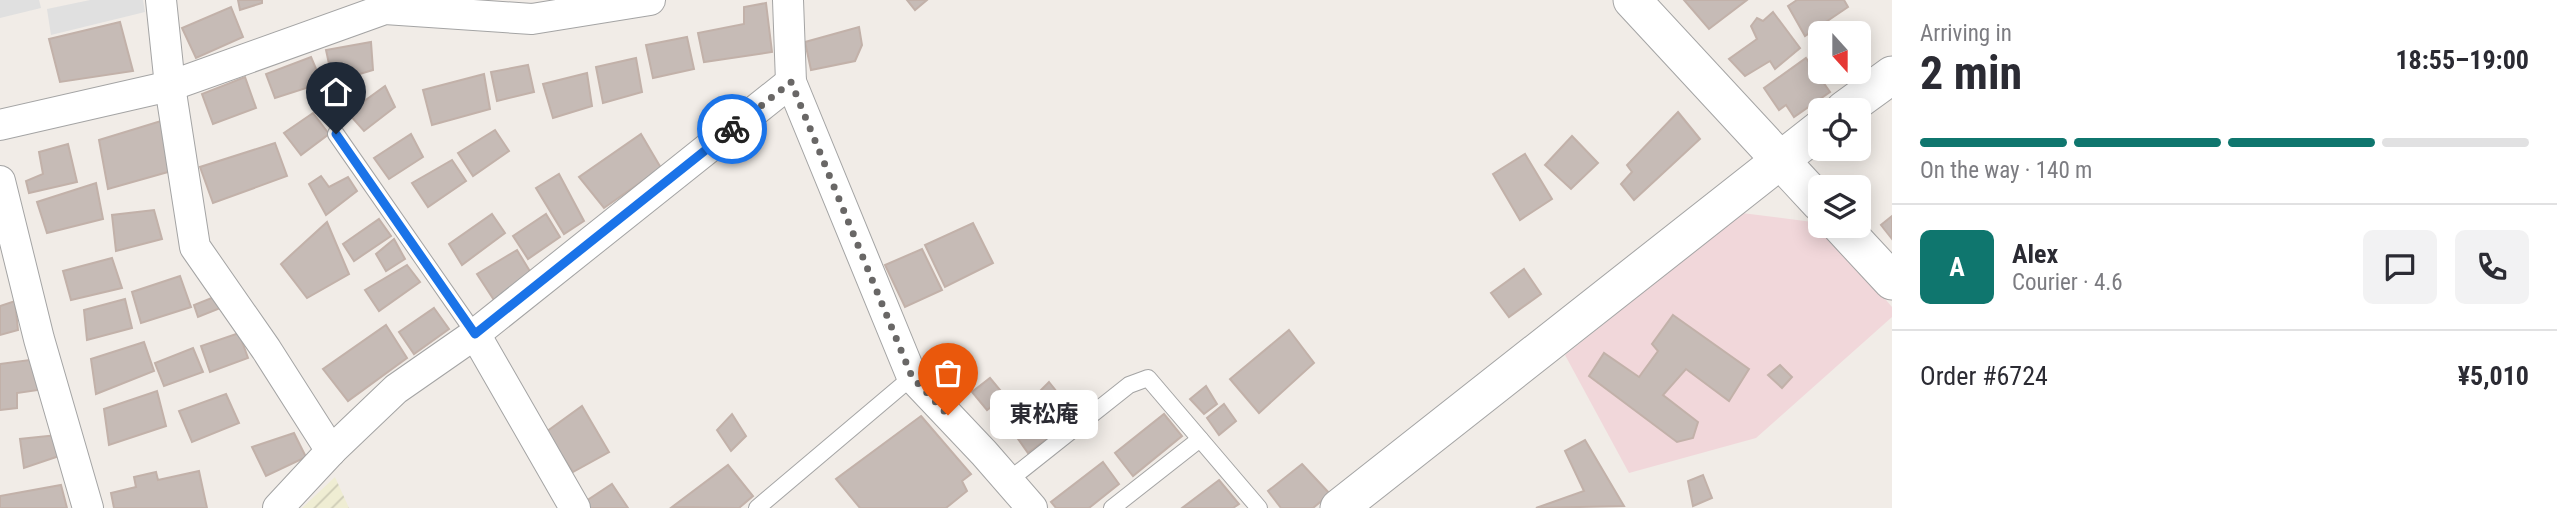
<!DOCTYPE html>
<html lang="en">
<head>
<meta charset="utf-8">
<style>
  body { margin:0; font-family:"Roboto Condensed","Noto Sans JP",sans-serif; background:#f2f2f3; color:#2b2b33; height:100vh; display:flex; flex-direction:column; font-size:26px; white-space:nowrap }
  * { box-sizing:border-box; margin:0 }
  p { font-size:23px; color:#7c7c81 }
  .icon { flex:none; width:38px; height:38px; fill:none; stroke:currentColor; stroke-width:2; stroke-linecap:round; stroke-linejoin:round }
  .map { position:relative; flex:1; overflow:hidden }
  .sheet { display:flex; flex-direction:column; background:#fff; width:665px }
  .sheet>* { flex:none }
  .needle { width:46px; rotate:159deg }
  .controls { position:absolute; left:1808px; top:21px; display:grid; gap:14px }
  .controls a { display:grid; place-items:center; width:63px; height:63px; border-radius:10px; background:#fff; box-shadow:0 4px 18px #0003; font-size:35px }
  .pin { position:absolute; display:grid; place-items:center; width:60px; height:60px; color:#fff; margin:-72px -30px; border-radius:50% 50% 50% 0; rotate:-45deg; box-shadow:0 0 7px #0007 }
  .pin .icon { rotate:45deg }
  .courier { position:absolute; display:grid; place-items:center; width:70px; height:70px; margin:-35px; border:5px solid #1a73e8; border-radius:50%; background:#fff; color:#222; box-shadow:0 2px 9px #0007 }
  .bubble { position:absolute; height:49px; border-radius:10px; background:#fff; box-shadow:0 4px 18px #0003; font-size:23px; font-weight:700; line-height:49px; text-align:center }
  .headline em { font-style:normal; font-weight:700 }
  .headline div { display:flex; flex-direction:column-reverse }
  .headline { display:flex; align-items:center; justify-content:space-between; height:119px; padding:0 28px }
  h1 { font-size:46px; font-weight:700; line-height:52px }
  .bar { display:grid; grid-template-columns:repeat(4,1fr); gap:10px 7px; align-content:center; height:84px; padding:0 28px }
  .bar i { height:9px; border-radius:5px; background:#e1e1e2 }
  .bar .current { background:#0f766e }
  .bar p { grid-column:span 4 }
  .line { display:flex; align-items:center; gap:18px; padding:0 28px; border-top:2px solid #e1e1e2 }
  .line div { flex:1 }
  .round { display:grid; place-items:center; flex:none; width:74px; height:74px; border-radius:10px; background:#f2f2f3 }
  main { display:flex; flex:1; min-height:0 }
  .map>svg:first-child { display:block }
  .commercial { fill:#f1d7da }
  .farmland { fill:url(#farmland-furrows) }
  .parking { fill:#e0e0e0 }
  .building { fill:#c6bbb6; stroke:#c2b1a9; stroke-width:2 }
  .lines { fill:none; stroke-linecap:round; stroke-linejoin:round }
  .service-casing { stroke:#a4a4a4; stroke-width:18 }
  .minor-casing { stroke:#a4a4a4; stroke-width:32 }
  .tertiary-casing { stroke:#a4a4a4; stroke-width:39 }
  .service { stroke:#fff; stroke-width:16 }
  .minor { stroke:#fff; stroke-width:30 }
  .tertiary { stroke:#fff; stroke-width:37 }
  .done { stroke:#696766; stroke-width:7; stroke-dasharray:0 12.6 }
  .route { stroke:#1a73e8; stroke-width:9 }
</style>
</head>
<body>
<main>
<div class="map">
<svg width="1892" height="508" viewBox="0 0 1892 508">
  <defs>
    <pattern id="farmland-furrows" width="10" height="10" patternUnits="userSpaceOnUse" patternTransform="scale(1.75)"><rect width="10" height="10" fill="#efedd3"/><path d="M-1 1l2-2M0 10L10 0M9 11l2-2" fill="none" stroke="#cdcbb5"/></pattern>
  </defs>
  <rect width="100%" height="100%" fill="#f1ece7"/>
  <!-- commercial -->
  <polygon class="commercial" points="1742,213 1820,223 1892,307 1892,317 1756,438 1629,473 1565,355"/>
  <!-- farmland -->
  <polygon class="farmland" points="335,477 349,508 302,508"/>
  <!-- parking -->
  <g class="parking">
    <polygon points="0,0 39,0 41,8 0,18"/>
    <polygon points="90,0 143,0 145,12 51,35 47,9"/>
  </g>
  <!-- building -->
  <g class="building">
    <polygon points="238,0 262,0 262,3 240,10"/>
    <polygon points="907,0 927,0 915,10"/>
    <polygon points="1684,0 1747,0 1709,29"/>
    <polygon points="1797,0 1844,0 1848,7 1805,36 1788,6"/>
    <polygon points="766,3 772,52 704,62 698,33 744,24 744,7"/>
    <polygon points="231,7 243,37 196,58 182,28"/>
    <polygon points="1773,12 1800,48 1775,69 1770,61 1745,76 1729,59 1757,39 1751,26 1757,18 1763,21"/>
    <polygon points="120,22 133,71 60,82 49,39"/>
    <polygon points="859,27 862,45 855,61 811,70 805,42"/>
    <polygon points="687,37 694,69 653,78 646,45"/>
    <polygon points="371,42 373,70 333,82 326,50"/>
    <polygon points="311,57 322,83 275,98 266,74"/>
    <polygon points="636,58 642,92 603,103 596,67"/>
    <polygon points="1806,58 1830,92 1794,117 1786,105 1779,110 1764,88"/>
    <polygon points="528,65 534,92 497,101 491,72"/>
    <polygon points="587,73 592,106 553,118 543,84"/>
    <polygon points="484,74 490,109 432,125 423,90"/>
    <polygon points="245,77 256,108 213,124 202,94"/>
    <polygon points="385,86 395,107 364,131 348,113"/>
    <polygon points="1678,112 1700,139 1634,200 1621,184 1632,172 1627,165"/>
    <polygon points="313,113 329,134 301,155 284,133"/>
    <polygon points="161,121 175,170 108,189 99,140"/>
    <polygon points="495,130 509,151 473,176 458,153"/>
    <polygon points="411,134 423,157 389,179 374,158"/>
    <polygon points="641,134 661,168 604,208 579,177"/>
    <polygon points="1572,136 1598,163 1571,189 1545,165"/>
    <polygon points="275,143 287,176 213,203 200,167"/>
    <polygon points="68,144 77,182 29,193 26,181 43,174 39,152"/>
    <polygon points="1525,154 1552,199 1520,220 1493,174"/>
    <polygon points="452,160 466,181 428,207 412,183"/>
    <polygon points="559,174 584,221 564,234 536,188"/>
    <polygon points="321,176 329,187 348,177 357,191 326,215 309,184"/>
    <polygon points="96,183 103,219 47,233 37,202"/>
    <polygon points="154,210 162,239 116,251 112,215"/>
    <polygon points="492,214 505,233 462,265 449,244"/>
    <polygon points="546,214 560,237 528,259 513,236"/>
    <polygon points="1892,216 1892,239 1881,225"/>
    <polygon points="379,219 391,236 354,261 343,244"/>
    <polygon points="327,222 349,274 307,298 281,264"/>
    <polygon points="973,223 993,263 945,287 925,245"/>
    <polygon points="394,239 405,259 386,271 376,254"/>
    <polygon points="922,249 942,290 905,307 885,265"/>
    <polygon points="517,250 531,273 494,300 477,274"/>
    <polygon points="112,258 122,288 71,300 63,271"/>
    <polygon points="407,265 420,282 379,311 365,290"/>
    <polygon points="1524,269 1541,294 1509,317 1491,293"/>
    <polygon points="180,276 191,307 141,323 132,292"/>
    <polygon points="219,295 223,307 198,317 194,305"/>
    <polygon points="125,299 132,328 87,340 84,310"/>
    <polygon points="15,301 18,330 0,335 0,306"/>
    <polygon points="434,308 449,329 414,354 399,332"/>
    <polygon points="1673,315 1749,369 1729,401 1686,369 1663,395 1698,422 1693,438 1677,442 1589,376 1604,353 1639,377 1658,351 1652,344"/>
    <polygon points="386,325 407,358 348,401 323,369"/>
    <polygon points="1289,330 1314,363 1259,413 1230,379"/>
    <polygon points="239,333 248,358 210,372 201,346"/>
    <polygon points="144,342 154,371 96,394 91,359"/>
    <polygon points="193,348 203,372 164,386 155,363"/>
    <polygon points="37,359 45,389 17,393 17,408 0,410 0,364"/>
    <polygon points="1780,365 1792,377 1782,388 1768,375"/>
    <polygon points="990,378 1005,396 987,410 972,392"/>
    <polygon points="1049,382 1077,417 1068,427 1039,392"/>
    <polygon points="1206,386 1217,404 1204,414 1190,399"/>
    <polygon points="157,391 166,426 109,445 104,409"/>
    <polygon points="226,394 239,423 192,442 179,411"/>
    <polygon points="1041,400 1062,428 1028,453 1009,426"/>
    <polygon points="1224,404 1236,421 1219,435 1207,418"/>
    <polygon points="582,406 609,452 573,472 546,432"/>
    <polygon points="732,414 746,436 731,451 717,430"/>
    <polygon points="1164,414 1182,436 1133,476 1115,453"/>
    <polygon points="921,416 971,474 962,481 967,491 946,508 860,508 836,479"/>
    <polygon points="294,433 306,457 266,476 252,447"/>
    <polygon points="57,435 62,455 24,468 20,439"/>
    <polygon points="1585,440 1624,506 1536,508 1584,491 1565,451"/>
    <polygon points="1103,462 1119,484 1089,508 1056,508 1051,502"/>
    <polygon points="1302,464 1330,494 1313,508 1281,508 1268,491"/>
    <polygon points="728,465 753,496 739,508 672,507"/>
    <polygon points="199,471 207,508 114,508 111,493 136,487 134,477 156,472 158,480"/>
    <polygon points="1703,475 1712,498 1693,506 1688,481"/>
    <polygon points="1219,480 1239,504 1233,508 1182,508"/>
    <polygon points="612,484 628,508 586,508 583,503"/>
    <polygon points="61,485 67,508 0,508 0,496"/>
  </g>
  <g class="lines">
    <defs>
      <g id="service">
        <polyline points="336,134 475,334"/>
        <polyline points="1008,481 1129,385 1148,378 1259,508"/>
        <polyline points="757,508 912,377"/>
        <polyline points="1112,508 1200,439"/>
      </g>
      <g id="minor">
        <polyline points="161,0 170,86 195,247 266,349 331,451"/>
        <polyline points="788,0 791,82 912,377 984,453 1032,508"/>
        <polyline points="0,125 170,86 385,9 532,19 650,0"/>
        <polyline points="0,181 39,339 88,508"/>
        <polyline points="475,334 575,508"/>
        <polyline points="278,508 331,451 396,389 475,334 791,82"/>
      </g>
      <g id="tertiary">
        <polyline points="1632,0 1820,203"/>
        <polyline points="1844,110 1892,75"/>
        <polyline points="1841,226 1892,281"/>
        <polyline points="1339,508 1820,129"/>
      </g>
    </defs>
    <!-- service casing -->
    <use href="#service" class="service-casing"/>
    <!-- minor casing -->
    <use href="#minor" class="minor-casing"/>
    <!-- tertiary casing -->
    <use href="#tertiary" class="tertiary-casing"/>
    <!-- service -->
    <use href="#service" class="service"/>
    <!-- minor -->
    <use href="#minor" class="minor"/>
    <!-- tertiary -->
    <use href="#tertiary" class="tertiary"/>
  </g>
  <g class="lines">
    <!-- done -->
    <polyline class="done" points="732,129 791,82 912,377 948,415"/>
    <!-- route -->
    <polyline class="route" points="336,134 475,334 732,129"/>
  </g>
</svg>
<div class="controls">
<a><svg class="needle" viewBox="-14 -14 28 28"><path d="M0-13l5 13h-10z" fill="#e53935"/><path d="M0 13l5-13h-10z" fill="#7c7c81"/></svg></a>
<a><svg class="icon" aria-label="locate" viewBox="0 0 24 24"><circle cx="12" cy="12" r="6"/><path d="M12 2v4M12 18v4M2 12h4M18 12h4"/></svg></a>
<a><svg class="icon" aria-label="layers" viewBox="0 0 24 24"><path d="M12 4l9 5-9 5-9-5zM3 14l9 5 9-5"/></svg></a>
</div>
<div class="pin" style="left:948px;top:415px;background:#ea580c"><svg class="icon" aria-label="bag" viewBox="0 0 24 24"><path d="M5 8h14l-1 12H6zM9 8a3 3 0 0 1 6 0"/></svg></div>
<div class="pin" style="left:336px;top:134px;background:#1f2937"><svg class="icon" aria-label="home" viewBox="0 0 24 24"><path d="M3 11l9-7 9 7M6 9v11h12V9"/></svg></div>
<div class="courier" style="left:732px;top:129px"><svg class="icon" aria-label="bike" viewBox="0 0 24 24"><circle cx="6" cy="16" r="4"/><circle cx="18" cy="16" r="4"/><path d="M6 16l4-8h5l3 8M10 8l3 8H6M13 5h3"/></svg></div>
<div class="bubble" style="left:990px;top:390px;width:108px">東松庵</div>
</div>
<section class="sheet">
<div class="headline"><div><h1>2 min</h1><p>Arriving in</p></div><em>18:55–19:00</em></div>
<div class="bar"><i class="current"></i><i class="current"></i><i class="current"></i><i></i><p>On the way · 140 m</p></div>
<div class="line" style="height:126px"><b class="round" style="background:#0f766e;color:#fff">A</b><div><b>Alex</b><p>Courier · 4.6</p></div><a class="round"><svg class="icon" aria-label="chat" viewBox="0 0 24 24"><path d="M4 5h16v11H9l-5 4z"/></svg></a><a class="round"><svg class="icon" aria-label="phone" viewBox="0 0 24 24"><path d="M5 4h4l2 5-3 2q2 4 5 5l2-3 5 2v4C11 20 4 13 5 4z"/></svg></a></div>
<div class="line" style="height:91px"><div>Order #6724</div><b>¥5,010</b></div>
</section>
</main>
</body>
</html>
